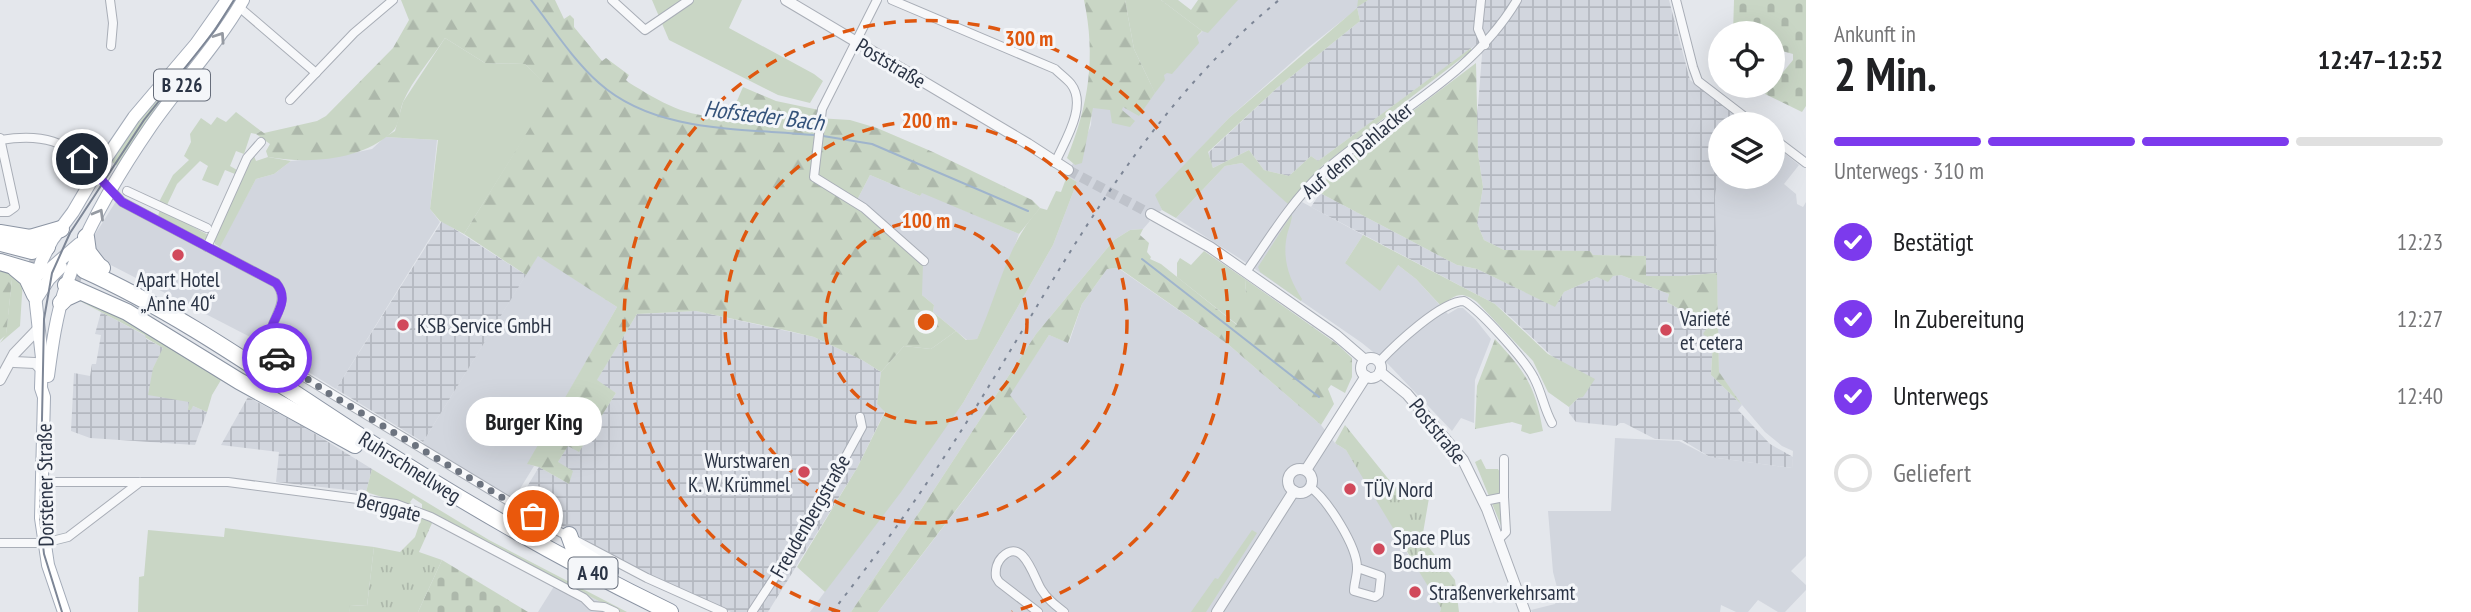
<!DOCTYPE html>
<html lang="de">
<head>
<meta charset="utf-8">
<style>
  body { margin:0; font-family:"PT Sans Narrow",sans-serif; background:#f2f2f2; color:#202124; height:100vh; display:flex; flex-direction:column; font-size:26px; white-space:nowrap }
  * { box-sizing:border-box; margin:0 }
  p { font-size:23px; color:#757577 }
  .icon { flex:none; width:38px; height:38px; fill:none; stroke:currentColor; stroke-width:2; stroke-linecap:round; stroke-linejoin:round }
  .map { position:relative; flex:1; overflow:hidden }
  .panel { display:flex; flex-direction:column; background:#fff; width:665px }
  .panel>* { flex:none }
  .buttons { position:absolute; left:1708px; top:21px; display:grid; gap:14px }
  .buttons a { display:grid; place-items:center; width:77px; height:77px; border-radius:50%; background:#fff; box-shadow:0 7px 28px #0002; font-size:35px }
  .pin { position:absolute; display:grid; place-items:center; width:60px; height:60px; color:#fff; margin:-30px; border:4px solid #fff; border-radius:50%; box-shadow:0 2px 7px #0007 }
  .courier { position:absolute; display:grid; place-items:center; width:70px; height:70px; margin:-35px; border:5px solid #7c3aed; border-radius:50%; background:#fff; color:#222; box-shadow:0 2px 9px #0007 }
  .bubble { position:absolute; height:49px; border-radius:24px; background:#fff; box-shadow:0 7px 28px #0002; font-size:23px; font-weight:700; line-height:49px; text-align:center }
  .head em { font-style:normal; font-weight:700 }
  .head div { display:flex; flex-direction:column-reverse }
  .head { display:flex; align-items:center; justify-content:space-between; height:119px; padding:0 28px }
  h1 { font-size:46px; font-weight:700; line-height:52px }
  .bar { display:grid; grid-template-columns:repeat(4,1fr); gap:10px 7px; align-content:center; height:84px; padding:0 28px }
  .bar i { height:9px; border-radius:5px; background:#e0e0e0 }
  .bar .on { background:#7c3aed }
  .bar p { grid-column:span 4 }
  ol { padding:0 28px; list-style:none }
  li { display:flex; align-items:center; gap:21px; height:77px }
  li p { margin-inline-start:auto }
  li .icon { padding:7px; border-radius:50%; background:#7c3aed; color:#fff; stroke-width:4 }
  li:last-child { color:#757577 }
  li i { width:38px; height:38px; border:4px solid #e0e0e0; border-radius:50% }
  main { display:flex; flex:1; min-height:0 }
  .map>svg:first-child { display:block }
  .built { fill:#d2d6de }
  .industrial { fill:url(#industrial-grid) }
  .green { fill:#c9d6c5 }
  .forest { fill:url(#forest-firs) }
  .cemetery { fill:url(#cemetery-stones) }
  .park { fill:url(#park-tufts) }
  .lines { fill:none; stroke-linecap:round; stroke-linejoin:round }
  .stream { stroke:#9fb4cc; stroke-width:2 }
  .tertiary-tunnel { stroke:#bfc3cb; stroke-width:10; stroke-dasharray:10 5; stroke-linecap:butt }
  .motorway-tunnel { stroke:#bfc3cb; stroke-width:16; stroke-dasharray:16 8; stroke-linecap:butt }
  .minor-casing { stroke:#a9aeb7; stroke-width:10 }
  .tertiary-casing { stroke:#a9aeb7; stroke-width:12 }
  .primary-casing { stroke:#a3abb8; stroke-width:14 }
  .motorway-casing { stroke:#8b94a3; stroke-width:18 }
  .minor { stroke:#f7f8fa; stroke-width:8 }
  .tertiary { stroke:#f7f8fa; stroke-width:10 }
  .primary { stroke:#fff; stroke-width:12 }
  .motorway { stroke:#fff; stroke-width:16 }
  .tram { stroke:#7d8696; stroke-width:2 }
  .rail { stroke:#7d8696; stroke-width:2; stroke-dasharray:3.5 7; stroke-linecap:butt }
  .oneway { stroke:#959aa2 }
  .done { stroke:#6c737f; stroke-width:7; stroke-dasharray:0 12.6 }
  .route { stroke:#7c3aed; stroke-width:9 }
  .ring { fill:none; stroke:#df570f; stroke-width:3.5; stroke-dasharray:12 9 }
  .poi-dot { fill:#d1495b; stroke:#f4f6f9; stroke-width:2.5 }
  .labels { text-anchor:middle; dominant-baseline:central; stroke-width:6; stroke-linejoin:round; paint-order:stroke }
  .shield { fill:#f4f6f9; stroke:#676e7b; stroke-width:2 }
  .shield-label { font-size:19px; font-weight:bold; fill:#2b3445 }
  .street-label { font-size:21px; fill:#2b3445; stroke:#f4f6f9 }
  .poi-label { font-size:21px; fill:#2b3445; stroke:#f4f6f9; text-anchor:start }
  .water-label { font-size:23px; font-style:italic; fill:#34527a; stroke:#f4f6f9 }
  .centre { fill:#df570f; stroke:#f4f6f9; stroke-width:3.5 }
  .ring-label { font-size:21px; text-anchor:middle; font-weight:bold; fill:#df570f; stroke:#f4f6f9; stroke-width:6; stroke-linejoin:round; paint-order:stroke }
</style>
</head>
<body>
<main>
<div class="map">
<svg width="1806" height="612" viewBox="0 0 1806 612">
  <defs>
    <pattern id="industrial-grid" width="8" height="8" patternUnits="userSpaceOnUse" patternTransform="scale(1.75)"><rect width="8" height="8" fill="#d2d6de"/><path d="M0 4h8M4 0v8" fill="none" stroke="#b4b8c0"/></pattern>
    <pattern id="forest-firs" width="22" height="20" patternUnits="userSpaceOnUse" patternTransform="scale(1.75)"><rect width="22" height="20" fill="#c9d6c5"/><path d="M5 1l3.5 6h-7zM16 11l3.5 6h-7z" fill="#adb8ab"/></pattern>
    <pattern id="cemetery-stones" width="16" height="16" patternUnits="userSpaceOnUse" patternTransform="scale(1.75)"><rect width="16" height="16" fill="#c9d6c5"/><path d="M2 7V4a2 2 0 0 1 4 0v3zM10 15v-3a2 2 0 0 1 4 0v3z" fill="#adb8ab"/></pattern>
    <pattern id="park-tufts" width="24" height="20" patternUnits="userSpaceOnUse" patternTransform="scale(1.75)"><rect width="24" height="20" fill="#c9d6c5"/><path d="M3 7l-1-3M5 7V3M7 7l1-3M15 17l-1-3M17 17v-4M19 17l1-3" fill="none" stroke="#adb8ab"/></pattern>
  </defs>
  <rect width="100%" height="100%" fill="#e4e7ec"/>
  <!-- built -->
  <g class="built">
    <polygon points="1233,0 1368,0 1309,47 1229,118 1156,195 1162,210 1159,212 1156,210 1147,218 1150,221 1143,229 1130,230 1114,240 1036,334 922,508 851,612 810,612 963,403 1053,245 1077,182 1067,176 1073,163 1075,165 1091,125 1092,108 1148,87"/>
    <polygon points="385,137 437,140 430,209 440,222 336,389 258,341 105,262 95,253 94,236 120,195 201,239 219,247 256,179 274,174 291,161 334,157 372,149"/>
    <polygon points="1773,144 1799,165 1784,184 1796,194 1797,204 1803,207 1806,202 1806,556 1791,571 1806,585 1806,590 1785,612 1778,612 1758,600 1748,612 1736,612 1721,605 1720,612 1532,612 1531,610 1555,604 1559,595 1553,572 1548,511 1611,511 1615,438 1679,441 1710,457 1792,468 1793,451 1782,446 1765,432 1742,405 1719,373 1715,197 1719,158 1720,177 1773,177"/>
    <polygon points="1242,163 1296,210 1302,202 1363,235 1345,263 1398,265 1416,279 1448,314 1458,308 1463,308 1475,319 1491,339 1475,380 1474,423 1461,418 1452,431 1388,364 1362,343 1239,258 1176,218 1225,166"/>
    <polygon points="870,175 920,196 922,192 1019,234 990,312 977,339 967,340 933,312 934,305 922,295 855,204"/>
    <polygon points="538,255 617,307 528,464 534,466 515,497 511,498 424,446 423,442"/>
    <polygon points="1118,268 1229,345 1321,425 1335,443 1346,450 1378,500 1409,556 1420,571 1441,608 1440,612 878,612 1027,418 1009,395 1049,335 1069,343 1082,304 1107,269"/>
    <polygon points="558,580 620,612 538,612"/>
  </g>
  <!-- industrial -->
  <g class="industrial">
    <polygon points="1368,0 1669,0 1690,80 1747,124 1720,124 1720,158 1715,197 1717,273 1681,276 1645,276 1645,256 1593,255 1590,251 1504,250 1484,240 1477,223 1483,187 1478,153 1477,118 1482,55 1477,44 1318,161 1311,156 1289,176 1264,170 1249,150 1213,168 1208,153 1277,88 1360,21 1357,7"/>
    <polygon points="1320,193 1457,265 1477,269 1554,306 1564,292 1597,277 1621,275 1669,294 1667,302 1708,327 1713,341 1711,375 1742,405 1738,410 1770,444 1793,457 1792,468 1710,457 1682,440 1655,439 1624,423 1620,423 1616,426 1576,422 1569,413 1569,407 1578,398 1554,358 1508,315 1495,304 1311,207"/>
    <polygon points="442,221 526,275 423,442 336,389"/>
    <polygon points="696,311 814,337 862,360 881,372 877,404 885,411 857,468 768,612 731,612 688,594 634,569 519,500 539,467 569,484 558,462 568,445 579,451 616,393 596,381 637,314"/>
    <polygon points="101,312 146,336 146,339 164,348 153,368 189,402 188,409 193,406 207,412 195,445 90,438 71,431 74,373 90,376 92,364 96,364 101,335 95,334"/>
    <polygon points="248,397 304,427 372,469 366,492 276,482 279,452 221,445"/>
  </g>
  <!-- green -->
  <g class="green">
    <polygon points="652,0 742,0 729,28 814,74 823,81 810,103 778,95 669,40"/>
    <polygon points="1125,0 1161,0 1202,31 1197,36 1199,43 1172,74 1167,73 1164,75 1165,80 1155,93 1134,49"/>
    <polygon points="1358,0 1368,0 1357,7 1360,21 1277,88 1208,152 1213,168 1249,150 1264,170 1289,176 1311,156 1318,161 1471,48 1471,51 1322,166 1288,204 1242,163 1225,166 1176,218 1162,210 1155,195 1229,118 1357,8"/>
    <polygon points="445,38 485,63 525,64 553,92 464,234 440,221 430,209 438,140 385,137 395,131 403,102"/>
    <polygon points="182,65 190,72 120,168 112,162 140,115"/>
    <polygon points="236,112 261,131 256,134 251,133 244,154 236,151 230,166 237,170 235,174 225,170 218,186 202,180 208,166 200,161 177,184 167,205 159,202 173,175 189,160 184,156 191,142 190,134 201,118 211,125 217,117 226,122"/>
    <polygon points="254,156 256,161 268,157 291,161 274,174 256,179 220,247 215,244 215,236 250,159"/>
    <path d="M1067,176L1077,182L1053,245L963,403L901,492L825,592L797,567L857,468L885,412L877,404L881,372L904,346L931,349L956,331L966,340L977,339C998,295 1006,244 1040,208L1047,210L1056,191L1061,192Z"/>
    <polygon points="160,209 210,236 207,240 201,239 158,216"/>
    <path d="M1292,214C1292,220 1289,228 1287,235C1282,259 1289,279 1302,299L1301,301L1260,272L1258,267Z"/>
    <path d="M1363,235L1495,304L1548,354L1595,379L1583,397L1578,398L1569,407L1548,392L1533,361L1477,302C1460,290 1456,295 1441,306L1416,279L1398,265L1380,291L1345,263Z"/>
    <polygon points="1204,251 1245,279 1246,294 1239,326 1177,277 1177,263 1180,258 1191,265"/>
    <polygon points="13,270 23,279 20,326 0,343 6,334"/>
    <polygon points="78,296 100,304 224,375 212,395 207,412 193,406 191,410 188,410 189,402 148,395 153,368 163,348 146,338 145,335 78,300"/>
    <polygon points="1481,459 1486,469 1498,469 1501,474 1502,528 1475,462"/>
    <polygon points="372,469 489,540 627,612 620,612 422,510 422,504 413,498 410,502 414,507 366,492"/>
    <polygon points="225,528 374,547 367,606 351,605 349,612 138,612 139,577 144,576 148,530 224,537"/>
    <polygon points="1252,530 1257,533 1206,612 1191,612 1215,578 1218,579"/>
  </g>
  <!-- forest -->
  <g class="forest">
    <path d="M401,0H555L564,19L570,15L574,19V27L602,61L606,58L629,75L626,80L628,82C664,104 686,118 730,117L743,87L776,101L819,110L817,118L850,120L877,128L933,152L1032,200L1040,208L1019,234L922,193L920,196L870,175L855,204L923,263L922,295L934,305L933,312L956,331L931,349L904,346L881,372L862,360L814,337L789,331L696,311L637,314L597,380L616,393L579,452L568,446L558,462L573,471L569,484L539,467L527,464L617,307L538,256L526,275L464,234L552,92L525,64L485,63L445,38C432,58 413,79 403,102C399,111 400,126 392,132C361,161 308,164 268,157L266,151L270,144L256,134L261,131L264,133L317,121L326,116L393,48L409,20Z"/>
    <path d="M1084,0H1125L1134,49L1155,93L1139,116L1123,107L1122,110L1135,121L1130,127L1112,123L1110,110L1093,108L1082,163L1075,165L1067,158C1089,104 1096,57 1084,0Z"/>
    <polygon points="1161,0 1178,0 1191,10 1198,0 1238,0 1208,33 1202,31"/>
    <polygon points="1476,63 1478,153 1483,187 1477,223 1484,240 1504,250 1590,251 1593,255 1646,256 1646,276 1681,276 1717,273 1719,372 1742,405 1711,375 1713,341 1703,334 1708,326 1667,302 1669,294 1621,275 1613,276 1608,282 1597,277 1564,292 1555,307 1477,269 1457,265 1320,193 1319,189 1331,173"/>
    <polygon points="1143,229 1140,235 1149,243 1147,252 1151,257 1150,259 1161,264 1237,325 1230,304 1236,294 1246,294 1245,279 1337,344 1352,358 1352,377 1345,393 1331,385 1328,389 1334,404 1321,425 1229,345 1119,268 1107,269 1082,304 1068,343 1049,335 1010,395 1027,417 878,612 851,612 922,508 1036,334 1114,240 1130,230"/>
    <polygon points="0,267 13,270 6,335 0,340"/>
    <path d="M1495,339C1526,373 1535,385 1543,431L1530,434L1521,431L1522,425L1512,422L1475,429L1477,386Z"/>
  </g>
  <!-- cemetery -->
  <g class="cemetery">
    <polygon points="1734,0 1806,0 1806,106 1802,112 1765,94 1793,60 1793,54 1782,51 1774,62 1777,50 1773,49 1773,33 1733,33"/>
    <polygon points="442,560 528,612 418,612"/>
  </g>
  <!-- park -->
  <g class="park">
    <polygon points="1345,425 1394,486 1429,498 1422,539 1455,580 1459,612 1440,612 1441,608 1346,450 1335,443"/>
    <polygon points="422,516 433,521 419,552 442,560 418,612 349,612 350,605 367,606 374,547 400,552 415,537"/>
  </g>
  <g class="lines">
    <!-- stream -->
    <g class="stream">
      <path d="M531,0C552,27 573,60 599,83C656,134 744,128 814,135"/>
      <polyline points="823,136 872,144 1028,211"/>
      <polyline points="1142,259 1319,397"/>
    </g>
    <!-- tertiary-tunnel -->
    <polyline class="tertiary-tunnel" points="1068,170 1151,214"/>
    <!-- motorway-tunnel -->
    <polyline class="motorway-tunnel" points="29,261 81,280"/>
    <defs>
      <g id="minor">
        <polyline points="110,0 113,23 111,46"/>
        <polyline points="612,0 645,30 689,0"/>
        <polyline points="877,0 822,109 814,177 864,208 924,261"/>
        <path d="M892,0L1055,69C1060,74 1067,79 1071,84C1088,106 1064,142 1055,163"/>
        <polyline points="1481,0 1478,29 1485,45"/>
        <polyline points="1676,0 1693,67 1698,81 1754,124"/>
        <polyline points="239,7 316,73"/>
        <polyline points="290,100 354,33 393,0"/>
        <polyline points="1773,138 1806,163"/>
        <path d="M0,140C42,133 67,140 96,173"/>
        <path d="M112,191L122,202L276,283C296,307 256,328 274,354C281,363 294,370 304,377L558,531L647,578L723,612"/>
        <polyline points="127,191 207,228"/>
        <polyline points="0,212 8,212 15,207 0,138"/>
        <polyline points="207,247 247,158 261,142"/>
        <path d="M1246,272C1269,239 1291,202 1321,174C1386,116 1472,77 1517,0"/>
        <path d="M1379,362C1395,345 1441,301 1464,301C1481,311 1526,361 1534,378C1542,393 1544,409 1552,423"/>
        <polyline points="1504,459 1504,497"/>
        <polyline points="42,482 228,482 396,504 431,517 584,598 592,606 604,607 615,612"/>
        <path d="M1310,487C1327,499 1358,547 1357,569C1357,576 1354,584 1354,591L1375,597L1379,594L1381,576L1358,568"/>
        <polyline points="1484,501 1504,497 1506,532 1498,540"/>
        <polyline points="0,543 44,543 68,537 140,482"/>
        <polyline points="752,612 805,531 862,427 860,417"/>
        <path d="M1038,612L999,582L996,577C995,570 997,562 1002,557C1023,536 1034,578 1041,589C1047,599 1055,605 1064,612"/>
      </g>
      <g id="tertiary">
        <polyline points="786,0 1028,144 1068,170"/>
        <polyline points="1151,214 1210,247 1336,335 1365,360"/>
        <circle cx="1371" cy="368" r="10"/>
        <polyline points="14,362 35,363 42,370"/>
        <polyline points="1380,372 1407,394 1463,460 1487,509 1525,612"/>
        <polyline points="0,380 14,354 37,330"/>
        <circle cx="1300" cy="481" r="12"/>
        <polyline points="1306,470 1366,376"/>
        <polyline points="1217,612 1294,491"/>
      </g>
      <g id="primary">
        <polyline points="37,273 50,269 79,244"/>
        <polyline points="36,299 49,279 61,267"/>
        <path d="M48,376C52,346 56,316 66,286C84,231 118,174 151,126C181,83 217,45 243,0"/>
        <polyline points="64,612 48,565 41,518 44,397 41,388 42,358 35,295 35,280 42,260 52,240 73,212 96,173 134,117 196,44 227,0"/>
      </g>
      <g id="motorway">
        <polyline points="0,233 30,238 47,247"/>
        <polyline points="86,237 88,252 98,265"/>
        <polyline points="30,238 61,229"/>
        <polyline points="1,243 32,251"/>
        <polyline points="76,258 84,259 102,268"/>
        <polyline points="0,262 37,273"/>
        <polyline points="15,268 27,278 35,295"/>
        <path d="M84,270C179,313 264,374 352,431C454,497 560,559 670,612"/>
        <polyline points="66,285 127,312 239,381 355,445"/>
        <polyline points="61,303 66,298 79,292"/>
        <polyline points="569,535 574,549 610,571"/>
      </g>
    </defs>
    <!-- minor casing -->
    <use href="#minor" class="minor-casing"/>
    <!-- tertiary casing -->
    <use href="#tertiary" class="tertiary-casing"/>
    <!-- primary casing -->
    <use href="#primary" class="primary-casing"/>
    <!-- motorway casing -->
    <use href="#motorway" class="motorway-casing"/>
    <!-- minor -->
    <use href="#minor" class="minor"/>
    <!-- tertiary -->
    <use href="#tertiary" class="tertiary"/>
    <!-- primary -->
    <use href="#primary" class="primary"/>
    <!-- motorway -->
    <use href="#motorway" class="motorway"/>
    <!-- tram -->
    <polyline class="tram" points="62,612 44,554 40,519 44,319 52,273 70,233 144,120 215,30 234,0"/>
    <!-- rail -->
    <path class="rail" d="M832,612C883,548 930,481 973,412C1066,262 1139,115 1279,0"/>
  </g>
  <!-- one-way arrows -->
  <defs><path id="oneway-chevron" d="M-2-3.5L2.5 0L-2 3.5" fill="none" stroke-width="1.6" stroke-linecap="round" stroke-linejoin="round" transform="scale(1.75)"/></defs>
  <g class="oneway">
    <use href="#oneway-chevron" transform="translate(220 37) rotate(-56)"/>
    <use href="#oneway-chevron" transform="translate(99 214) rotate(-60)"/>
  </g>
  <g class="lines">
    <!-- done -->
    <polyline class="done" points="277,358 328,393 533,516"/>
    <!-- route -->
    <path class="route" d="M82,159L122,202L276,283C298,309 252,327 277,358"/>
  </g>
  <!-- distance rings -->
  <g class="ring">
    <circle cx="926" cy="322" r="101"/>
    <circle cx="926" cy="322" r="201"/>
    <path d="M840 612A302 302 0 1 1 1012 612"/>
  </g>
  <!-- markers -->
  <g class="poi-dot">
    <circle cx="178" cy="255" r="7"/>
    <circle cx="403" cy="325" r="7"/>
    <circle cx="1666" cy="330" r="7"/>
    <circle cx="804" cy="472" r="7"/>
    <circle cx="1350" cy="489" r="7"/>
    <circle cx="1379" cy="549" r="7"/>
    <circle cx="1415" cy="592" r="7"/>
  </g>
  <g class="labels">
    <!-- shield labels -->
    <g class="shield">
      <rect x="154" y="69.5" width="56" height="31" rx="5"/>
      <rect x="568.5" y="557.5" width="49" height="31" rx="5"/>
    </g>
    <g class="shield-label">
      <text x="182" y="85">B 226</text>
      <text x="593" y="573">A 40</text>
    </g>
    <!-- street labels -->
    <g class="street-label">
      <text transform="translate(891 63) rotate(31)">Poststraße</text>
      <text transform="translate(1357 150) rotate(-40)">Auf dem Dahlacker</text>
      <text transform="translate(1438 431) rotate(51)">Poststraße</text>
      <text transform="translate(410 467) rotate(32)">Ruhrschnellweg</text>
      <text transform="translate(45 485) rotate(-91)">Dorstener Straße</text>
      <text transform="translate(389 507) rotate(14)">Berggate</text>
      <text transform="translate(810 516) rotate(-60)">Freudenbergstraße</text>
    </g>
    <!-- poi labels -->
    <g class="poi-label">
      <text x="178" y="279" text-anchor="middle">Apart Hotel<tspan x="178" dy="24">„An‘ne 40“</tspan></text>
      <text x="1680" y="318">Varieté<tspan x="1680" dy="24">et cetera</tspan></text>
      <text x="417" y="325">KSB Service GmbH</text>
      <text x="790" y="460" text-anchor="end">Wurstwaren<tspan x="790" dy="24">K. W. Krümmel</tspan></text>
      <text x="1364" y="489">TÜV Nord</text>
      <text x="1393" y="537">Space Plus<tspan x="1393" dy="24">Bochum</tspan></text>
      <text x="1429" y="592">Straßenverkehrsamt</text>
    </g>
    <!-- water labels -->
    <g class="water-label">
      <text transform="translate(764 115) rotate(7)">Hofsteder Bach</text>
    </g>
  </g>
  <circle cx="926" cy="322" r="10" class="centre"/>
  <g class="ring-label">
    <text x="1029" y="46">300 m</text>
    <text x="926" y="128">200 m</text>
    <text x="926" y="228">100 m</text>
  </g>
</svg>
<div class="buttons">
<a><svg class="icon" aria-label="locate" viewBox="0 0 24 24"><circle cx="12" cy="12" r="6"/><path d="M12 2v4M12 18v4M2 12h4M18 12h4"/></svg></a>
<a><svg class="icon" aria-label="layers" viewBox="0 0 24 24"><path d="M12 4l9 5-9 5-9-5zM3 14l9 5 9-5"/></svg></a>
</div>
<div class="pin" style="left:533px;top:516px;background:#ea580c"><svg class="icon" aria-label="bag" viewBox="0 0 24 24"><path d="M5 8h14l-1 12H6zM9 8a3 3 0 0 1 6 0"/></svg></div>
<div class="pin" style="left:82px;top:159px;background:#1f2937"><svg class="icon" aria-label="home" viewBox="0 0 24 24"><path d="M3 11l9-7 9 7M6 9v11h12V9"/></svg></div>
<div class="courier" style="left:277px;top:358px"><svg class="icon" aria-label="car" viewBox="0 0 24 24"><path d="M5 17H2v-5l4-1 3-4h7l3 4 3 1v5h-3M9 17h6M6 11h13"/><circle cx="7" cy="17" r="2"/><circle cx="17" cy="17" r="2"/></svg></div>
<div class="bubble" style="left:466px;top:397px;width:136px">Burger King</div>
</div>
<section class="panel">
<div class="head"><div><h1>2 Min.</h1><p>Ankunft in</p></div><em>12:47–12:52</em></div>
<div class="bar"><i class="on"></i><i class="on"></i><i class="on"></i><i></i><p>Unterwegs · 310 m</p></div>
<ol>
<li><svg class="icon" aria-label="check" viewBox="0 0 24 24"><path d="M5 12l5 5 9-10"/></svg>Bestätigt<p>12:23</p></li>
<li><svg class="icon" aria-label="check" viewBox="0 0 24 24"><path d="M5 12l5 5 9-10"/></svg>In Zubereitung<p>12:27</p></li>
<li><svg class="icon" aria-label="check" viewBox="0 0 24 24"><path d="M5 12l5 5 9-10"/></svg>Unterwegs<p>12:40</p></li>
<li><i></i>Geliefert</li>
</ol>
</section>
</main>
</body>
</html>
